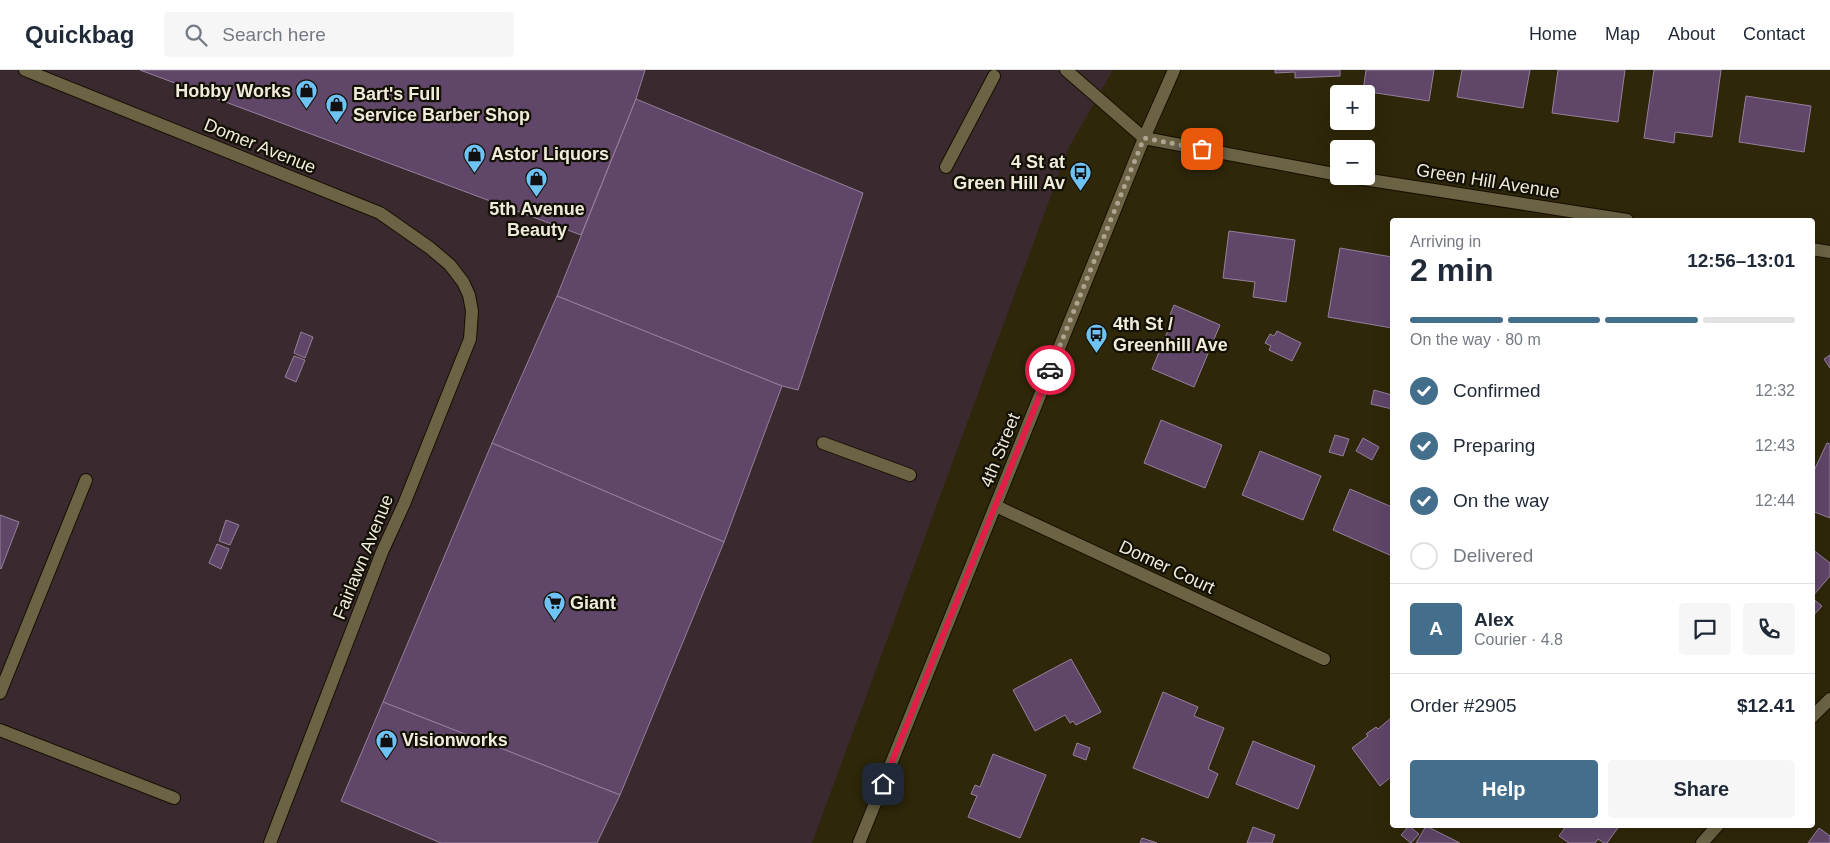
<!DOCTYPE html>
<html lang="en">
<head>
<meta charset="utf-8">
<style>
  body { margin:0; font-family:Arial,sans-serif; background:#f6f6f7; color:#1f2937; height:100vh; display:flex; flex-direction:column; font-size:19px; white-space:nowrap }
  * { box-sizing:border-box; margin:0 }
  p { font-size:16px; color:#747a83 }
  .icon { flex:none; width:28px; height:28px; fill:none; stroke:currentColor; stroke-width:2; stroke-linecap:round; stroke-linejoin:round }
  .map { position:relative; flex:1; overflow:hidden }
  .panel { position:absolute; left:1390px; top:148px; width:425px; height:610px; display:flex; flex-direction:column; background:#fff; border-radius:5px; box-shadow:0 5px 20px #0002 }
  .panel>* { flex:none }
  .fabs { position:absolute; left:1330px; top:15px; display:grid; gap:10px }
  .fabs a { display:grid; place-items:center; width:45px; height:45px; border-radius:5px; background:#fff; box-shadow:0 5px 20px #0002; font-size:25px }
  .pin { position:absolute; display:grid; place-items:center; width:42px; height:42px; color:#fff; margin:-21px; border-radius:10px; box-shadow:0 2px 8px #0006 }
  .courier { position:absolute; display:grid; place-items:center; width:50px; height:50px; margin:-25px; border:4px solid #e11d48; border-radius:50%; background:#fff; color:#222; box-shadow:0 1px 6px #0007 }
  .head em { font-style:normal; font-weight:700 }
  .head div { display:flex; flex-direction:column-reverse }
  .head { display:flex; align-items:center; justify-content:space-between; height:85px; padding:0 20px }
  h1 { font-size:32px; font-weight:700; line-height:38px }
  .bar { display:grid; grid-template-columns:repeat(4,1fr); gap:8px 5px; align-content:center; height:60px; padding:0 20px }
  .bar i { height:6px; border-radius:4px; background:#e0e1e3 }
  .bar .active { background:#436e8c }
  .bar p { grid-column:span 4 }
  .line { display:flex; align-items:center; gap:12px; padding:0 20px; border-top:1px solid #e0e1e3 }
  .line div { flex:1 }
  .round { display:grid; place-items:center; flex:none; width:52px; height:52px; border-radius:5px; background:#f6f6f7 }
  ol { padding:0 20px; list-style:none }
  li { display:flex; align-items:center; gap:15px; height:55px }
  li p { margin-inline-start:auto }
  li .icon { padding:5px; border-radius:50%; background:#436e8c; color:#fff; stroke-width:4 }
  li:last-child { color:#747a83 }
  li i { width:28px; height:28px; border:2px solid #e0e1e3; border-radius:50% }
  .button { display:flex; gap:10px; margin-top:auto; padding:10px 20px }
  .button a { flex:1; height:58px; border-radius:5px; background:#436e8c; color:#fff; font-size:20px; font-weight:700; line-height:58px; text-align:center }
  .button a+a { background:#f6f6f7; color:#1f2937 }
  header { display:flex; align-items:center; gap:30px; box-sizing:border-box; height:70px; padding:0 25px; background:#fff; border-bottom:1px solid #e0e1e3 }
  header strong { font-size:24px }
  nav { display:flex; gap:28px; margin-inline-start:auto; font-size:18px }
  .search { width:350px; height:45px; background:#f6f6f7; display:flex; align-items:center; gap:12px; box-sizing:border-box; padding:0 18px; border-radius:5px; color:#747a83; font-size:19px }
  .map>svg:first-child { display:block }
  .commercial { fill:#3b2930 }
  .building { fill:#604669; stroke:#95819c }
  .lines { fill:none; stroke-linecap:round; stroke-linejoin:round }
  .service-casing { stroke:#151000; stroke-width:14 }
  .minor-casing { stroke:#151000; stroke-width:14 }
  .tertiary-casing { stroke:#151000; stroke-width:14 }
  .service { stroke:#6b6344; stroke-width:12 }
  .minor { stroke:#6b6344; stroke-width:12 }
  .tertiary { stroke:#6b6344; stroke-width:12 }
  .done { stroke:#aca691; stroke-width:5; stroke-dasharray:0 9 }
  .route { stroke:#e11d48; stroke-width:6 }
  .labels { text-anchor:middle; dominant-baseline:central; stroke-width:4.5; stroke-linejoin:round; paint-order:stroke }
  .poi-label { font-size:18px; font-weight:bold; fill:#f0ebda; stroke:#131005; text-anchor:start }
  .street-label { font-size:18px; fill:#f0ebda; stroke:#131005 }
</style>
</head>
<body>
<header>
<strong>Quickbag</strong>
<div class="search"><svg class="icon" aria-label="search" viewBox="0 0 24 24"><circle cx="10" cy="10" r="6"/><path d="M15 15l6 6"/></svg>Search here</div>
<nav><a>Home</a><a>Map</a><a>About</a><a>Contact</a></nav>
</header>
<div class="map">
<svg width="1830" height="773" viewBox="0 0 1830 773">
  <rect width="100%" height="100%" fill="#2e2709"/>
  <!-- commercial -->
  <polygon class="commercial" points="0,0 1113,0 1069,77 812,773 0,773"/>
  <!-- building -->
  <g class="building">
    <polygon points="140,0 645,0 636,29 581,165"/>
    <polygon points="1275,0 1340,0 1340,6 1295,8 1295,2 1275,3"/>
    <polygon points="1366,0 1434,0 1429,31 1363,21"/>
    <polygon points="1462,0 1530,0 1523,38 1457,27"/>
    <polygon points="1558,0 1625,0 1618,52 1552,43"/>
    <polygon points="1654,0 1721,0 1712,67 1675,62 1674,73 1644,68"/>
    <polygon points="1746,26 1811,36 1804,82 1739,72"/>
    <polygon points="636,29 863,123 798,320 782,316 557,226"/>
    <polygon points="1229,161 1295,170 1286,232 1253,227 1255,212 1223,208"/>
    <polygon points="1340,178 1392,187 1392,258 1328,247"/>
    <polygon points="557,226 782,316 724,472 492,373"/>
    <polygon points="1174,235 1220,255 1194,317 1152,299 1174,246 1170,245"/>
    <polygon points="1277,261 1301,273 1292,291 1269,280 1271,276 1265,273 1270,264 1274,266"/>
    <polygon points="301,262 313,267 305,288 294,283"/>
    <polygon points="1830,285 1830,298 1824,289"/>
    <polygon points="294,286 305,290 296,312 285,307"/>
    <polygon points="1374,320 1392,325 1392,339 1371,334"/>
    <polygon points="1161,350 1222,375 1205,418 1144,393"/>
    <polygon points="1335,365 1349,369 1343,386 1329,382"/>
    <polygon points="1363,368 1379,377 1372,390 1356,381"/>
    <polygon points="492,373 724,472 620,725 383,632"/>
    <polygon points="1827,373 1830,374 1830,448 1812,441 1812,405"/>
    <polygon points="1260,381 1321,406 1303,450 1242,425"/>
    <polygon points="1350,419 1392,437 1392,486 1333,460"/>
    <polygon points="0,445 19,452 1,499 0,498"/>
    <polygon points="226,450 239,455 230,475 219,471"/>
    <polygon points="217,474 229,479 221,499 209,493"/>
    <polygon points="1812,479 1830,493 1830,506 1812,527"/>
    <polygon points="1812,528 1822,536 1812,547"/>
    <polygon points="1071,589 1101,642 1076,655 1073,651 1070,653 1065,645 1035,661 1013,620"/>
    <polygon points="1163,622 1198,637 1194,646 1224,658 1208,699 1218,704 1208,728 1133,698"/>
    <polygon points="383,632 620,725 597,773 441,773 341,731"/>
    <polygon points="1392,647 1392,706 1380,716 1352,678 1368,666 1366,664 1376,657 1378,659"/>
    <polygon points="1253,671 1315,696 1298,739 1236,714"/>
    <polygon points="1077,673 1090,678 1086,690 1073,685"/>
    <polygon points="993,684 1046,705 1020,768 968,747 977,726 971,724 975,715 980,717"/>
    <polygon points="1567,755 1620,755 1607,773 1604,773 1598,769 1595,773 1569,773 1559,766"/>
    <polygon points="1409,756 1419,764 1411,773 1401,765"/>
    <polygon points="1426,756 1460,773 1416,773"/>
    <polygon points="1253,757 1275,765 1272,773 1247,773"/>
    <polygon points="1819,758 1830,766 1830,773 1808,773"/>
    <polygon points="1142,768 1157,773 1140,773"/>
  </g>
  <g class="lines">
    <defs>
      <g id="service">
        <polyline points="25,0 380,143 430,178 450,195 463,212 469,225 472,241 470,269 404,434 382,482 270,773"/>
        <polyline points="1066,0 1144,68"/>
        <polyline points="946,97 994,6"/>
        <polyline points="823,373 910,405"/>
        <polyline points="0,623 86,410"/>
        <polyline points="0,660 174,728"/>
      </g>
      <g id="minor">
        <polyline points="1144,68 1339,105"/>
        <polyline points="1344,106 1627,150"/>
        <polyline points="1812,179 1830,182"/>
        <polyline points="996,436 1324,589"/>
        <polyline points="1812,647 1830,629"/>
        <polyline points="1702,773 1718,755"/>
      </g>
      <polyline id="tertiary" points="859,773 1144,68 1174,0"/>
    </defs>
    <!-- service casing -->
    <use href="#service" class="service-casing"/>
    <!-- minor casing -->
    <use href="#minor" class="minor-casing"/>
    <!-- tertiary casing -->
    <use href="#tertiary" class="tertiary-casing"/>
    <!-- service -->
    <use href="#service" class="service"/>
    <!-- minor -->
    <use href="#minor" class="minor"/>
    <!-- tertiary -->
    <use href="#tertiary" class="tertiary"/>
  </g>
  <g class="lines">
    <!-- done -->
    <polyline class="done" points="1050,300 1144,68 1202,79"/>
    <!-- route -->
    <polyline class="route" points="883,714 1050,300"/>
  </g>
  <!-- icons -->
  <defs>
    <symbol id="shop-pin" viewBox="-11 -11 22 30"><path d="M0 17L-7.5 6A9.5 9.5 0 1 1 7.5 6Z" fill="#6fc2f4" stroke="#131005"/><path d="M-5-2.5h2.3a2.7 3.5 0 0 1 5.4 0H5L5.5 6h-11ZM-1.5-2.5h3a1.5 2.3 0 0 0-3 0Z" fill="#111"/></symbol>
    <symbol id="bus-pin" viewBox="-11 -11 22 30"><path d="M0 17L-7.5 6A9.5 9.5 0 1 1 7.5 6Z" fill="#6fc2f4" stroke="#131005"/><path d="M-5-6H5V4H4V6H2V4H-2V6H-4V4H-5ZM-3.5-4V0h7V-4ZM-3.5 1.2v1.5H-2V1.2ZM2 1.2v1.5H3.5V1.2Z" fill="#111"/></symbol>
    <symbol id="supermarket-pin" viewBox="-11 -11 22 30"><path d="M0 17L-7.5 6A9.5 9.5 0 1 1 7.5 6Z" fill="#6fc2f4" stroke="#131005"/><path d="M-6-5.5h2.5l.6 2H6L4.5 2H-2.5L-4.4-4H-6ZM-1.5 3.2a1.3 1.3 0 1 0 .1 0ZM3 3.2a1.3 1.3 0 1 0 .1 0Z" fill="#111"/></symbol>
  </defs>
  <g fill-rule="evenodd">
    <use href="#shop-pin" x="294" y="8" width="25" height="34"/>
    <use href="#shop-pin" x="324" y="22" width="25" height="34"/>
    <use href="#shop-pin" x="462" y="72" width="25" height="34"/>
    <use href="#bus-pin" x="1068" y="90" width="25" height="34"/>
    <use href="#shop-pin" x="524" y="96" width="25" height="34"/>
    <use href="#bus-pin" x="1084" y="252" width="25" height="34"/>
    <use href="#supermarket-pin" x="542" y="520" width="25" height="34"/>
    <use href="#shop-pin" x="374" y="658" width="25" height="34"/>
  </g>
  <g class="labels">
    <!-- poi labels -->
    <g class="poi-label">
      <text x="291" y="21" text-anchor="end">Hobby Works</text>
      <text x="353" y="24">Bart's Full<tspan x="353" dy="21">Service Barber Shop</tspan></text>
      <text x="491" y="84">Astor Liquors</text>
      <text x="1065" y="92" text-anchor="end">4 St at<tspan x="1065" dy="21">Green Hill Av</tspan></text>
      <text x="537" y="139" text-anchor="middle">5th Avenue<tspan x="537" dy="21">Beauty</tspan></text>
      <text x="1113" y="254">4th St /<tspan x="1113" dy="21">Greenhill Ave</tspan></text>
      <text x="570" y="533">Giant</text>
      <text x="402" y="670">Visionworks</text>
    </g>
    <!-- street labels -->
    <g class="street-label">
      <text transform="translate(260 76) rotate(22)">Domer Avenue</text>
      <text transform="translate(1488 111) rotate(9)">Green Hill Avenue</text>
      <text transform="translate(1000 380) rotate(-68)">4th Street</text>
      <text transform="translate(363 487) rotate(-68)">Fairlawn Avenue</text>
      <text transform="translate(1167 497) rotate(25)">Domer Court</text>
    </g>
  </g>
</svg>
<div class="fabs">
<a>+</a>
<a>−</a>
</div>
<div class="pin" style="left:1202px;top:79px;background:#ea580c"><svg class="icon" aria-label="bag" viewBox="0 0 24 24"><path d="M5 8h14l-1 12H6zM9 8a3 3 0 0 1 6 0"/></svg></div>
<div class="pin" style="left:883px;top:714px;background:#1f2937"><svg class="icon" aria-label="home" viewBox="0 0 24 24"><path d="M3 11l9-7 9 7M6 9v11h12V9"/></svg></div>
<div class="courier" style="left:1050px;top:300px"><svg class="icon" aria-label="car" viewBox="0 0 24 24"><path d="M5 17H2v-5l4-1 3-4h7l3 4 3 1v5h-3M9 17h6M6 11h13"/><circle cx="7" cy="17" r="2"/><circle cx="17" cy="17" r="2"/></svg></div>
<section class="panel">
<div class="head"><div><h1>2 min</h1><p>Arriving in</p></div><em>12:56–13:01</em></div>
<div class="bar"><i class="active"></i><i class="active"></i><i class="active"></i><i></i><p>On the way · 80 m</p></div>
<ol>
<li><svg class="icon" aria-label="check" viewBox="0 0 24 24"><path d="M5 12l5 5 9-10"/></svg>Confirmed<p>12:32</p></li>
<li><svg class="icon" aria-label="check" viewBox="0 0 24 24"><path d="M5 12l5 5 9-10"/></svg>Preparing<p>12:43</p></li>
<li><svg class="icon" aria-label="check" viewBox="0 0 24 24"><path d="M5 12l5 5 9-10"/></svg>On the way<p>12:44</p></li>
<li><i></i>Delivered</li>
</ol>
<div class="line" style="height:90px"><b class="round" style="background:#436e8c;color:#fff">A</b><div><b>Alex</b><p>Courier · 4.8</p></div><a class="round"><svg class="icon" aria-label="chat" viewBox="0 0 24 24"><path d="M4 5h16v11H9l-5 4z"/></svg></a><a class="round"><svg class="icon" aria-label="phone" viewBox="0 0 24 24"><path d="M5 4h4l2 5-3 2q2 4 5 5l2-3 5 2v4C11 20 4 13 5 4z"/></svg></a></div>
<div class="line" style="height:65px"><div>Order #2905</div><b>$12.41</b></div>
<div class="button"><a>Help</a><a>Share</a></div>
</section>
</div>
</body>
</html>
